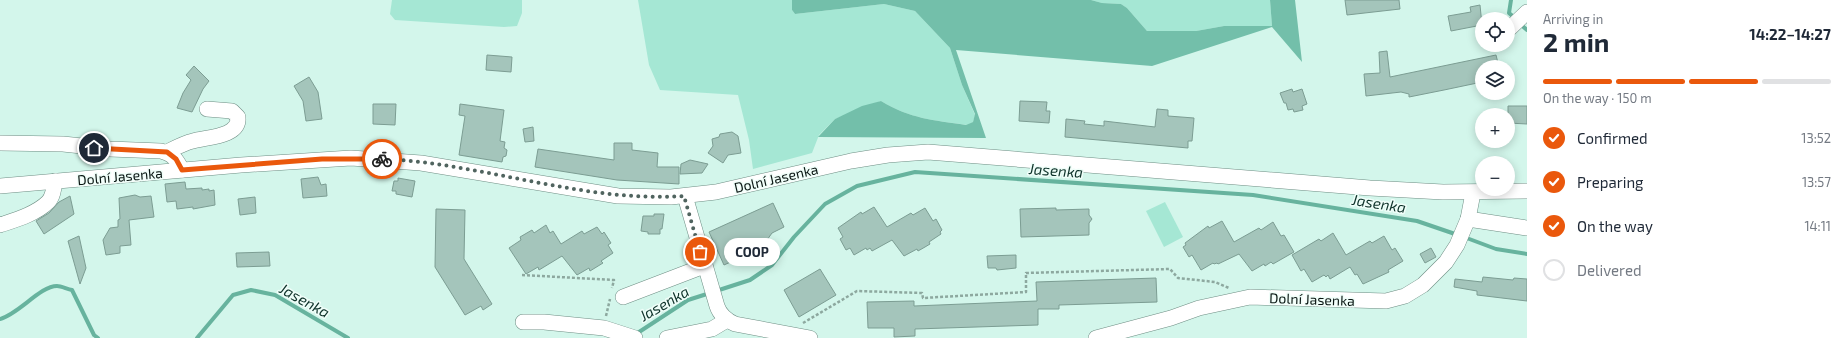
<!DOCTYPE html>
<html lang="en">
<head>
<meta charset="utf-8">
<style>
  body { margin:0; font-family:"Exo 2",sans-serif; background:#f2f2f3; color:#1f2937; height:100vh; display:flex; flex-direction:column; font-size:15px; white-space:nowrap }
  * { box-sizing:border-box; margin:0 }
  p { font-size:13px; color:#747a83 }
  .icon { flex:none; width:22px; height:22px; fill:none; stroke:currentColor; stroke-width:2; stroke-linecap:round; stroke-linejoin:round }
  .map { position:relative; flex:1; overflow:hidden }
  .details { display:flex; flex-direction:column; background:#fff; width:320px }
  .details>* { flex:none }
  .fabs { position:absolute; left:1475px; top:12px; display:grid; gap:8px }
  .fabs a { display:grid; place-items:center; width:40px; height:40px; border-radius:50%; background:#fff; box-shadow:0 2px 10px #0003; font-size:20px }
  .pin { position:absolute; display:grid; place-items:center; width:34px; height:34px; color:#fff; margin:-17px; border:2px solid #fff; border-radius:50%; box-shadow:0 1px 4px #0007 }
  .courier { position:absolute; display:grid; place-items:center; width:40px; height:40px; margin:-20px; border:3px solid #ea580c; border-radius:50%; background:#fff; color:#222; box-shadow:0 1px 5px #0007 }
  .bubble { position:absolute; height:28px; border-radius:14px; background:#fff; box-shadow:0 2px 10px #0003; font-size:13px; font-weight:700; line-height:28px; text-align:center }
  .headline em { font-style:normal; font-weight:700 }
  .headline div { display:flex; flex-direction:column-reverse }
  .headline { display:flex; align-items:center; justify-content:space-between; height:68px; padding:0 16px }
  h1 { font-size:26px; font-weight:700; line-height:30px }
  .bar { display:grid; grid-template-columns:repeat(4,1fr); gap:6px 4px; align-content:center; height:48px; padding:0 16px }
  .bar i { height:5px; border-radius:3px; background:#e0e1e3 }
  .bar .current { background:#ea580c }
  .bar p { grid-column:span 4 }
  ol { padding:0 16px; list-style:none }
  li { display:flex; align-items:center; gap:12px; height:44px }
  li p { margin-inline-start:auto }
  li .icon { padding:4px; border-radius:50%; background:#ea580c; color:#fff; stroke-width:4 }
  li:last-child { color:#747a83 }
  li i { width:22px; height:22px; border:2px solid #e0e1e3; border-radius:50% }
  main { display:flex; flex:1; min-height:0 }
  .map>svg:first-child { display:block }
  .green { fill:#a5e7d4 }
  .forest { fill:#73bfaa }
  .lines { fill:none; stroke-linecap:round; stroke-linejoin:round }
  .stream { stroke:#67b39e; stroke-width:4 }
  .building { fill:#a4c5bb; stroke:#7c9d93 }
  .minor-casing { stroke:#6e8e84; stroke-width:16 }
  .path { stroke:#8da89f; stroke-width:2.5; stroke-dasharray:3 2; stroke-linecap:butt }
  .minor { stroke:#fff; stroke-width:15 }
  .done { stroke:#50645f; stroke-width:4; stroke-dasharray:0 7.2 }
  .route { stroke:#ea580c; stroke-width:5 }
  .labels { text-anchor:middle; dominant-baseline:central; stroke-width:3; stroke-linejoin:round; paint-order:stroke }
  .street-label { font-size:14px; fill:#0a1613; stroke:#f0fef9 }
  .water-label { font-size:15px; font-style:italic; fill:#0e332a; stroke:#f0fef9 }
</style>
</head>
<body>
<main>
<div class="map">
<svg width="1527" height="338" viewBox="0 0 1527 338">
  <rect width="100%" height="100%" fill="#d3f6eb"/>
  <!-- green -->
  <g class="green">
    <polygon points="392,0 522,0 522,13 517,26 504,27 395,20 390,14"/>
    <path d="M638,0H792V10L795,14L884,4L915,11L950,48L962,85L975,115L973,122L967,125C933,120 911,119 881,101L835,119L819,135L812,153L753,169L749,140L738,95L660,90L649,65Z"/>
    <polygon points="1091,0 1270,0 1272,26 1224,26 1196,31 1147,31 1127,8 1121,4 1102,3"/>
    <polygon points="1165,202 1183,237 1164,247 1146,211"/>
  </g>
  <!-- forest -->
  <path class="forest" d="M792,0H1091L1102,3L1121,4L1127,8L1147,31H1196L1224,26H1272L1270,0H1295L1302,62L1272,27L1152,66L956,50L986,138L818,137L835,119L862,106L881,101C911,119 933,120 966,125L973,122L975,114L962,85L950,48L915,11L884,4L795,14L792,10Z"/>
  <g class="lines">
    <!-- stream -->
    <g class="stream">
      <polyline points="1511,0 1509,13 1516,19"/>
      <polyline points="1520,24 1527,30"/>
      <polyline points="1464,237 1496,249 1527,254"/>
      <polyline points="716,291 750,280 772,265 794,237 825,204 857,186 915,172 1253,195 1417,221 1458,235"/>
      <path d="M0,319C19,314 40,286 57,286C61,286 67,289 72,290L94,335L98,338"/>
      <polyline points="636,334 688,300 710,293"/>
      <polyline points="197,338 233,295 251,290 275,295 348,338"/>
    </g>
  </g>
  <!-- building -->
  <g class="building">
    <polygon points="1345,0 1399,0 1400,9 1347,15"/>
    <polygon points="1480,5 1482,25 1451,31 1448,16 1471,12 1470,7"/>
    <polygon points="1387,51 1390,77 1496,55 1499,67 1482,67 1482,82 1444,90 1409,97 1409,94 1401,92 1366,96 1364,74 1380,73 1379,52"/>
    <polygon points="487,55 512,57 511,72 486,70"/>
    <polygon points="194,66 209,81 203,89 192,112 177,108 183,93 191,80 186,75"/>
    <polygon points="309,77 318,92 322,119 306,121 303,101 294,86"/>
    <polygon points="1292,89 1293,92 1302,89 1307,104 1302,106 1303,110 1294,112 1293,109 1288,110 1286,103 1284,103 1280,93"/>
    <polygon points="1020,101 1047,102 1046,111 1050,111 1049,123 1019,121"/>
    <polygon points="373,104 396,104 395,125 373,124"/>
    <polygon points="460,104 504,110 500,141 505,142 504,148 507,150 506,156 503,157 502,162 459,155 465,116 459,115"/>
    <polygon points="1508,106 1527,106 1527,124 1508,123"/>
    <polygon points="1157,109 1168,110 1168,116 1194,118 1192,141 1188,141 1188,148 1065,137 1066,119 1085,121 1084,124 1104,126 1104,121 1155,127"/>
    <polygon points="533,127 534,141 525,142 523,129"/>
    <polygon points="732,132 738,136 741,153 728,155 723,163 708,153 713,146 712,139 719,137 720,134"/>
    <polygon points="614,143 632,143 632,150 658,153 657,167 679,167 679,184 617,180 535,167 538,149 614,160"/>
    <polygon points="690,160 708,164 702,173 680,174 681,164"/>
    <polygon points="318,177 321,185 326,184 327,196 303,198 301,179"/>
    <polygon points="398,178 415,181 412,197 396,194 396,191 392,191 394,181 398,181"/>
    <polygon points="185,182 186,189 202,188 202,190 209,189 209,191 214,190 215,205 193,209 193,207 177,209 176,201 167,202 165,184"/>
    <polygon points="135,195 140,197 151,196 154,217 129,220 131,245 120,246 120,253 106,255 103,240 110,228 118,227 118,220 120,219 119,198"/>
    <polygon points="70,196 74,214 44,234 36,221 49,213 59,202"/>
    <polygon points="255,197 256,213 240,215 238,199"/>
    <polygon points="773,203 784,227 772,233 767,240 770,246 749,256 748,254 724,265 709,232"/>
    <polygon points="874,207 887,227 911,213 913,215 925,208 933,221 936,219 942,230 940,232 941,234 929,242 930,244 925,247 918,251 917,249 904,256 892,240 872,251 870,248 867,250 866,248 854,255 850,248 846,250 840,239 843,237 838,228 861,212 862,214"/>
    <polygon points="1056,208 1056,210 1089,209 1089,215 1092,219 1089,223 1089,235 1021,237 1020,209"/>
    <polygon points="436,209 465,210 464,259 492,304 483,310 481,306 465,315 435,267"/>
    <polygon points="654,214 664,214 662,229 660,229 660,234 648,234 648,232 641,231 643,216 654,216"/>
    <polygon points="1222,221 1234,242 1259,228 1261,230 1273,222 1281,236 1284,235 1294,252 1273,264 1271,262 1265,266 1264,264 1252,271 1239,254 1218,264 1217,263 1214,264 1213,263 1201,270 1192,255 1189,257 1183,247 1186,245 1185,243 1208,226 1209,228"/>
    <polygon points="546,225 550,233 553,231 561,244 582,231 584,234 597,227 602,234 604,232 611,243 608,245 613,253 601,261 603,263 590,271 589,268 577,275 562,256 539,270 538,267 526,274 509,248 521,240 520,237 532,230 534,233"/>
    <polygon points="1333,233 1346,255 1370,241 1372,243 1384,236 1392,250 1395,248 1403,261 1388,270 1389,272 1363,284 1357,274 1355,275 1350,267 1330,279 1328,275 1326,277 1324,275 1312,282 1304,269 1301,271 1292,255 1319,239 1321,241"/>
    <polygon points="79,236 86,268 80,284 68,241"/>
    <polygon points="1431,248 1436,257 1425,263 1420,254"/>
    <polygon points="269,252 270,266 237,267 236,253"/>
    <polygon points="1016,255 1016,268 997,270 996,268 988,268 987,256"/>
    <polygon points="820,269 836,295 799,317 784,290"/>
    <polygon points="1483,277 1513,280 1514,278 1527,279 1527,301 1477,295 1477,291 1454,287 1455,279 1482,282"/>
    <polygon points="1156,278 1157,302 1059,305 1059,309 1038,309 1038,325 915,329 915,336 894,337 894,328 868,328 867,302 914,301 914,306 1037,301 1036,282"/>
  </g>
  <g class="lines">
    <defs>
      <g id="minor">
        <polyline points="1508,30 1527,12"/>
        <path d="M0,143L63,144L110,149L161,151C173,154 177,160 182,170"/>
        <path d="M167,152C175,148 184,143 193,141C207,137 240,137 238,117L232,111L207,109"/>
        <polyline points="0,186 241,165 351,158 421,163 618,196 671,197 716,192 851,161 888,155 928,152 1370,188 1443,192 1527,191"/>
        <path d="M685,196L717,306C720,315 726,320 735,324L810,338"/>
        <polyline points="1468,219 1527,228"/>
        <path d="M0,225C15,220 36,214 48,202C53,197 54,188 55,181"/>
        <polyline points="623,297 704,266"/>
        <polyline points="523,322 544,322 604,328 635,338"/>
        <polyline points="667,338 712,329 727,320"/>
        <polyline points="1096,338 1171,318 1199,308 1250,297 1386,301 1405,296 1423,285 1446,262 1457,245 1468,219 1473,193"/>
      </g>
    </defs>
    <!-- minor casing -->
    <use href="#minor" class="minor-casing"/>
    <!-- path -->
    <g class="path">
      <polyline points="522,275 614,280 612,288"/>
      <polyline points="606,316 610,299"/>
      <polyline points="803,323 857,291 922,293 923,298 1026,292 1026,273 1170,269 1178,278 1215,282 1229,288"/>
    </g>
    <!-- minor -->
    <use href="#minor" class="minor"/>
  </g>
  <g class="lines">
    <!-- done -->
    <path class="done" d="M382,159C484,163 582,203 684,196L700,252"/>
    <!-- route -->
    <polyline class="route" points="94,148 167,152 176,159 182,170 322,159 382,159"/>
  </g>
  <g class="labels">
    <!-- street labels -->
    <g class="street-label">
      <text transform="translate(120 176) rotate(-5)">Dolní Jasenka</text>
      <text transform="translate(776 178) rotate(-13)">Dolní Jasenka</text>
      <text transform="translate(1312 299) rotate(2)">Dolní Jasenka</text>
    </g>
    <!-- water labels -->
    <g class="water-label">
      <text transform="translate(1056 170) rotate(4)">Jasenka</text>
      <text transform="translate(1379 203) rotate(9)">Jasenka</text>
      <text transform="translate(305 300) rotate(29)">Jasenka</text>
      <text transform="translate(664 303) rotate(-30)">Jasenka</text>
    </g>
  </g>
</svg>
<div class="fabs">
<a><svg class="icon" aria-label="locate" viewBox="0 0 24 24"><circle cx="12" cy="12" r="6"/><path d="M12 2v4M12 18v4M2 12h4M18 12h4"/></svg></a>
<a><svg class="icon" aria-label="layers" viewBox="0 0 24 24"><path d="M12 4l9 5-9 5-9-5zM3 14l9 5 9-5"/></svg></a>
<a>+</a>
<a>−</a>
</div>
<div class="pin" style="left:700px;top:252px;background:#ea580c"><svg class="icon" aria-label="bag" viewBox="0 0 24 24"><path d="M5 8h14l-1 12H6zM9 8a3 3 0 0 1 6 0"/></svg></div>
<div class="pin" style="left:94px;top:148px;background:#1f2937"><svg class="icon" aria-label="home" viewBox="0 0 24 24"><path d="M3 11l9-7 9 7M6 9v11h12V9"/></svg></div>
<div class="courier" style="left:382px;top:159px"><svg class="icon" aria-label="bike" viewBox="0 0 24 24"><circle cx="6" cy="16" r="4"/><circle cx="18" cy="16" r="4"/><path d="M6 16l4-8h5l3 8M10 8l3 8H6M13 5h3"/></svg></div>
<div class="bubble" style="left:724px;top:238px;width:56px">COOP</div>
</div>
<section class="details">
<div class="headline"><div><h1>2 min</h1><p>Arriving in</p></div><em>14:22–14:27</em></div>
<div class="bar"><i class="current"></i><i class="current"></i><i class="current"></i><i></i><p>On the way · 150 m</p></div>
<ol>
<li><svg class="icon" aria-label="check" viewBox="0 0 24 24"><path d="M5 12l5 5 9-10"/></svg>Confirmed<p>13:52</p></li>
<li><svg class="icon" aria-label="check" viewBox="0 0 24 24"><path d="M5 12l5 5 9-10"/></svg>Preparing<p>13:57</p></li>
<li><svg class="icon" aria-label="check" viewBox="0 0 24 24"><path d="M5 12l5 5 9-10"/></svg>On the way<p>14:11</p></li>
<li><i></i>Delivered</li>
</ol>
</section>
</main>
</body>
</html>
